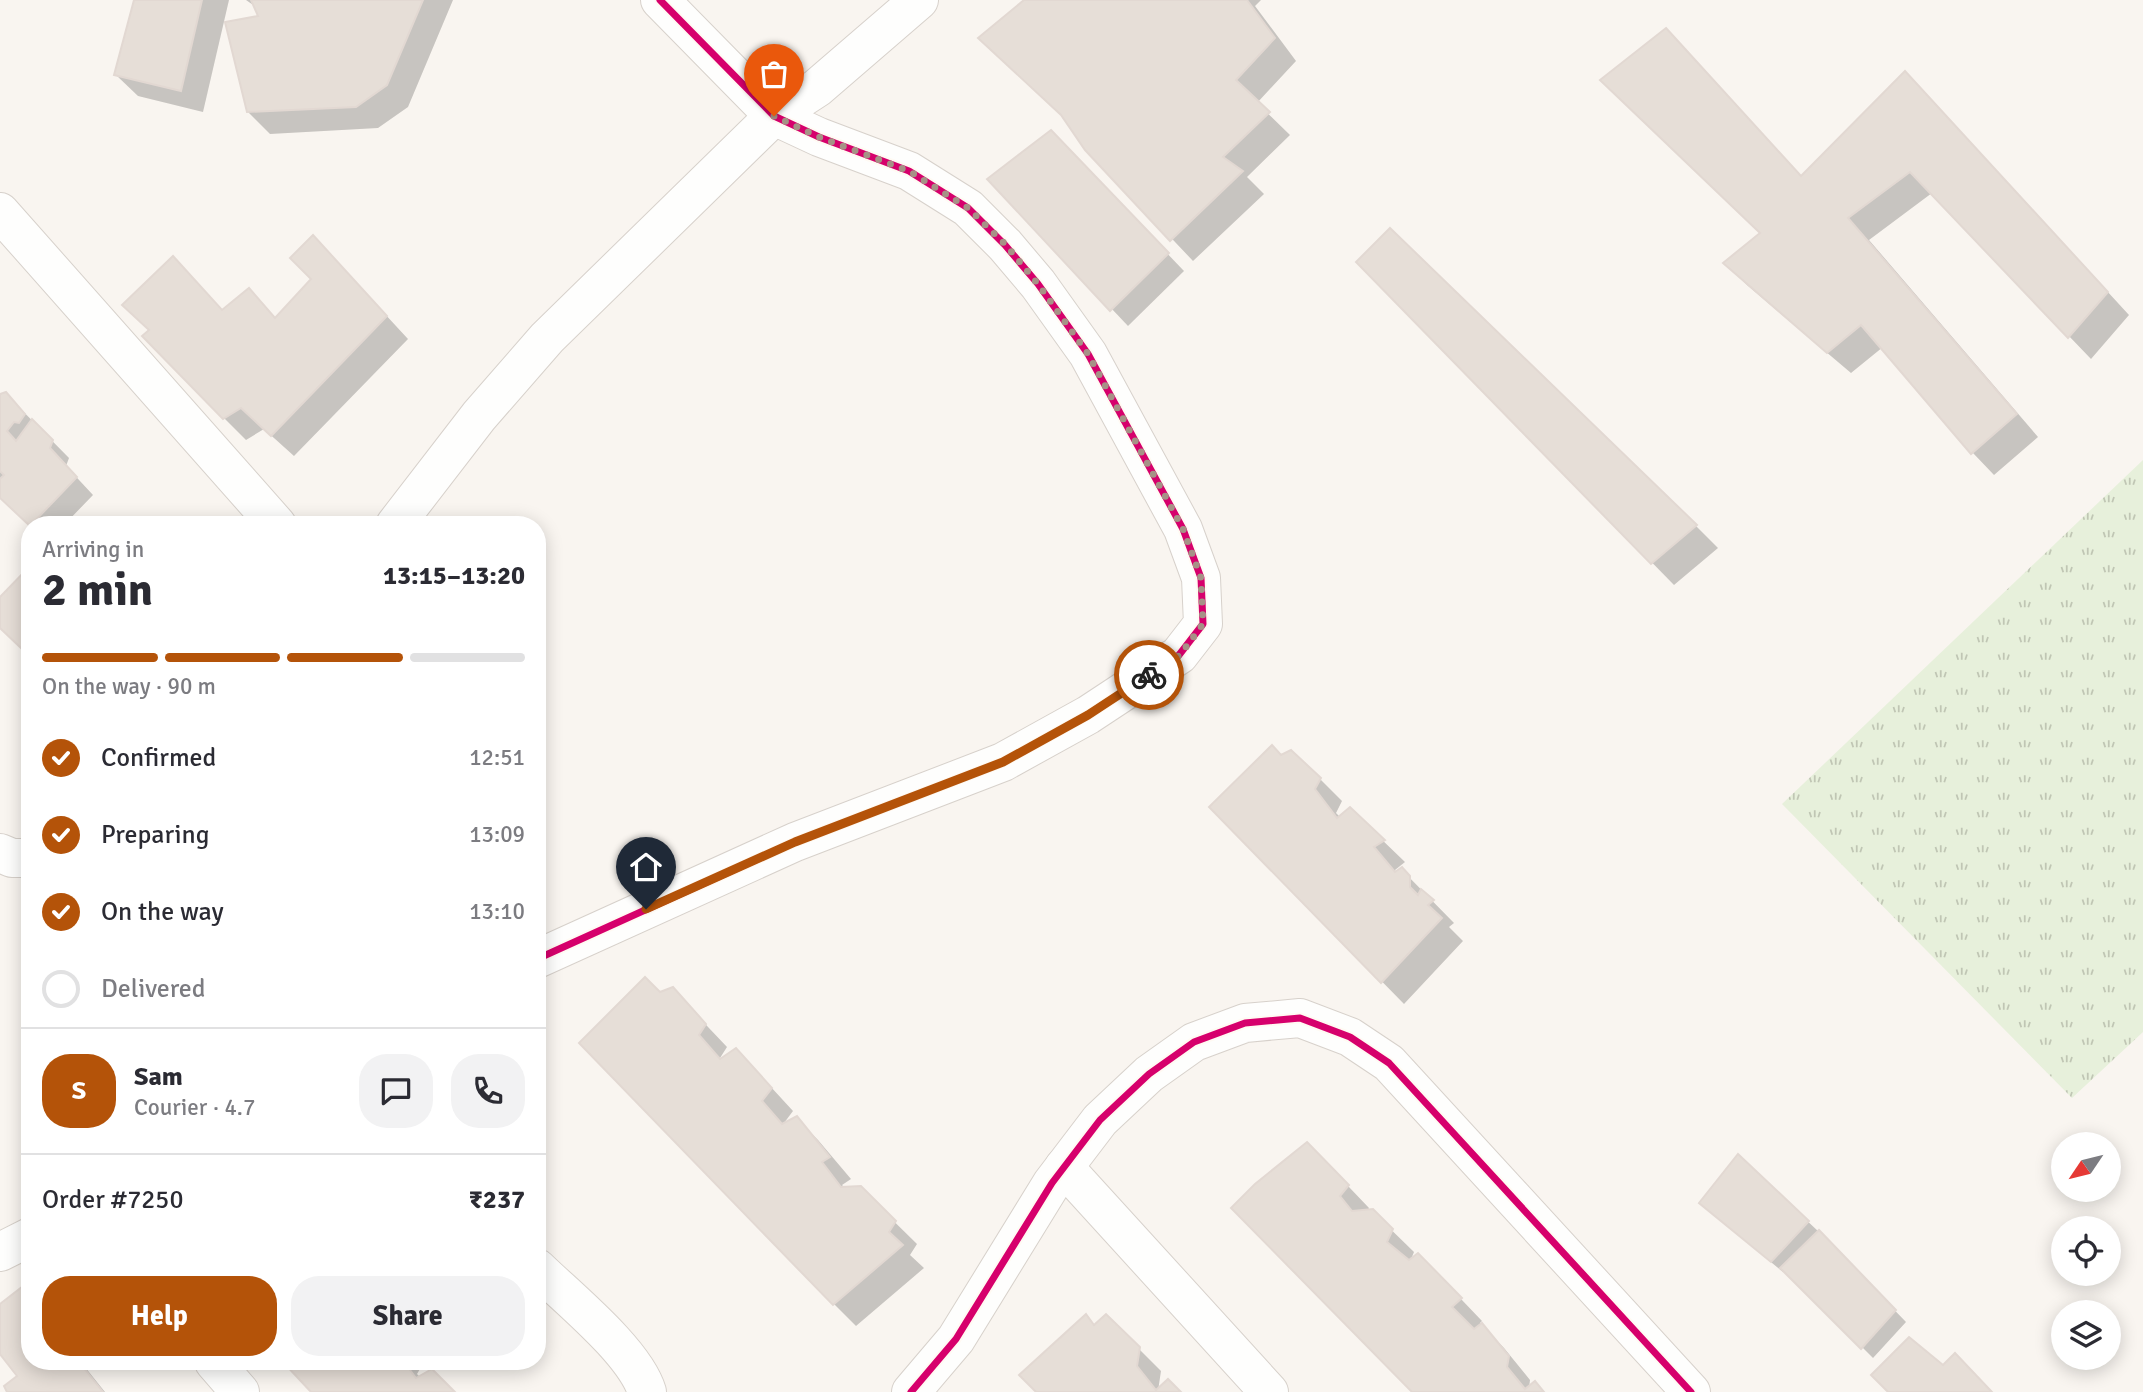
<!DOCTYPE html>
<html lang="en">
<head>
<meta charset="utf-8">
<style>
  body { margin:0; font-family:Signika,sans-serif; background:#f2f2f3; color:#2b2b33; height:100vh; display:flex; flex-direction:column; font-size:26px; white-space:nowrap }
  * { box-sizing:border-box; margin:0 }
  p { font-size:23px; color:#7c7c81 }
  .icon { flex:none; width:38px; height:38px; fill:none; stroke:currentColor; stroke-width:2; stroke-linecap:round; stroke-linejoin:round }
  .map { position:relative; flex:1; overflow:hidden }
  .panel { position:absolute; left:21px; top:516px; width:525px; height:854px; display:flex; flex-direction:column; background:#fff; border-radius:28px; box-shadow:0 4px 18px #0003 }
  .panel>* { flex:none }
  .needle { width:46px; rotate:235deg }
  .controls { position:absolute; left:2051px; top:1132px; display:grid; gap:14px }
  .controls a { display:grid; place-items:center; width:70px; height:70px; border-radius:50%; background:#fff; box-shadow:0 4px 18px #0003; font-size:35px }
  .pin { position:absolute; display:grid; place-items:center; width:60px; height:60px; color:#fff; margin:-72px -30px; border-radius:50% 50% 50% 0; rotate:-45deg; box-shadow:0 0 7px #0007 }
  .pin .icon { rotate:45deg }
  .courier { position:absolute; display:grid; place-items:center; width:70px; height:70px; margin:-35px; border:5px solid #b45309; border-radius:50%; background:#fff; color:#222; box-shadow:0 2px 9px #0007 }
  .summary em { font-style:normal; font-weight:800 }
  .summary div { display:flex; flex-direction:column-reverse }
  .summary { display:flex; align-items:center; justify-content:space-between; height:119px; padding:0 21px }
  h1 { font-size:46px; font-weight:800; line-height:52px }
  .bar { display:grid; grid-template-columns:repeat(4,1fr); gap:10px 7px; align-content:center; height:84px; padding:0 21px }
  .bar i { height:9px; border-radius:5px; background:#e1e1e2 }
  .bar .selected { background:#b45309 }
  .bar p { grid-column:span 4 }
  .line { display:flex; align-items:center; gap:18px; padding:0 21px; border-top:2px solid #e1e1e2 }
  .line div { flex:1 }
  .round { display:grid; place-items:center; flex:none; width:74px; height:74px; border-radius:28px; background:#f2f2f3 }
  ol { padding:0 21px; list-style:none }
  li { display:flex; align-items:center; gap:21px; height:77px }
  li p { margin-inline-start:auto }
  li .icon { padding:7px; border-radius:50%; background:#b45309; color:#fff; stroke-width:4 }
  li:last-child { color:#7c7c81 }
  li i { width:38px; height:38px; border:4px solid #e1e1e2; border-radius:50% }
  .primary-button { display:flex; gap:14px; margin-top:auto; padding:14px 21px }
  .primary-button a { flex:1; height:80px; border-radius:28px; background:#b45309; color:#fff; font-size:28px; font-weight:800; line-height:80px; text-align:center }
  .primary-button a+a { background:#f2f2f3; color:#2b2b33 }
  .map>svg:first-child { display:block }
  .grass { fill:url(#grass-tufts) }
  .shadow { fill:#0003 }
  .building { fill:#e6ded7; stroke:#e2d8d2; stroke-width:2 }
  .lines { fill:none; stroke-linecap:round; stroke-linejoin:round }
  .minor-casing { stroke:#d7d1cb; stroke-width:40 }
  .minor { stroke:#fefefd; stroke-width:38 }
  .cycleway-casing { stroke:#fffaf3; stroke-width:11 }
  .cycleway { stroke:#d6006c; stroke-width:7 }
  .done { stroke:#a69286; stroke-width:7; stroke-dasharray:0 12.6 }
  .route { stroke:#b45309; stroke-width:9 }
</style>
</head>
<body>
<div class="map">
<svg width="2143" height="1392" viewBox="0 0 2143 1392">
  <defs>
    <pattern id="grass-tufts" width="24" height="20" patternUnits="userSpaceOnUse" patternTransform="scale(1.75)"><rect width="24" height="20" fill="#e7f0db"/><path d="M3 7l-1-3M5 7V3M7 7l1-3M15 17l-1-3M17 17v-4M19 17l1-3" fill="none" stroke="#c0c6b4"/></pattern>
  </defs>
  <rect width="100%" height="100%" fill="#f9f5f0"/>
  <!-- grass -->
  <polygon class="grass" points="2143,460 2143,1032 2072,1098 1782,804"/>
  <!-- shadow -->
  <g class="shadow">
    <polygon points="136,0 229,0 203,112 138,96 116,75"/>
    <polygon points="246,0 453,0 408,107 378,128 270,134 248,112 260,17 256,7"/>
    <polygon points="1027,0 1261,0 1255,6 1296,61 1257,103 1290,135 1247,177 1264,194 1193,261 1087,149"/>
    <polygon points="1927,95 2129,315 2091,359 1932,193 1869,240 2038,437 1994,475 1973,453 1883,347 1851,373 1747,285 1725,263 1762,234 1802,177"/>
    <polygon points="1068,150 1184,271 1128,326 989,179"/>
    <polygon points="1390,230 1696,526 1718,548 1674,585 1358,262"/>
    <polygon points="335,260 408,339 294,456 264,429 246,440 224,418 223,311 248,291 276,319"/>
    <polygon points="6,394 69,458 66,466 93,495 64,525 30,525 0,496 0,396"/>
    <polygon points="30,569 30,655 0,626 0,599"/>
    <polygon points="1281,757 1320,779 1342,801 1336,813 1340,817 1350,809 1405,862 1395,870 1397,873 1402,870 1454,923 1449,927 1463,941 1404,1004 1211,807"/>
    <polygon points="672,989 727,1047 720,1058 722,1060 758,1073 793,1111 781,1127 796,1118 818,1140 851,1179 842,1185 845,1188 860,1188 917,1244 910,1255 924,1268 856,1326 834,1304 660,994"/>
    <polygon points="1738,1156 1819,1232 1906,1322 1873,1358 1785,1270 1783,1272 1712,1214"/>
    <polygon points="1329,1166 1369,1208 1367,1212 1372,1211 1414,1252 1410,1262 1440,1277 1482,1321 1480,1323 1504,1348 1530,1380 1529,1388 1544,1392 1415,1392 1234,1208"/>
    <polygon points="0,1306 30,1362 81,1362 105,1392 9,1392 20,1376 0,1351"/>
    <polygon points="1106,1316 1161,1371 1158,1391 1179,1392 1039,1392 1086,1317 1095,1326"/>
    <polygon points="285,1362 424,1362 417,1374 420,1377 453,1392 313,1392"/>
  </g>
  <!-- building -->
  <g class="building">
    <polygon points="134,0 202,0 181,91 114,75"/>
    <polygon points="251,0 423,0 387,85 356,107 247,112 225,22 258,16"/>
    <polygon points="1024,0 1247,0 1275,38 1236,80 1270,112 1223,157 1243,171 1170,241 1085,150 1061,115 978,38"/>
    <polygon points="1666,28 1801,176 1905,71 2108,292 2068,338 1910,172 1848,218 2017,414 1971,454 1861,325 1827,353 1723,263 1760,233 1600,80"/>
    <polygon points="1051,130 1169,253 1110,311 987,179"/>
    <polygon points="1390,228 1697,525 1651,564 1356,262"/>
    <polygon points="313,235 387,316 271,436 241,408 223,419 142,336 149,330 122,305 173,256 222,310 249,288 275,318 311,279 290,258"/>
    <polygon points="6,392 25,414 19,423 14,422 7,431 16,441 32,419 53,440 50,448 77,477 30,526 0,498 0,479 4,475 0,471 0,394"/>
    <polygon points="30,566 30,639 21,648 0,628 0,597"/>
    <polygon points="1272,745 1281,755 1291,750 1321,778 1315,789 1337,818 1350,807 1385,840 1374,847 1395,872 1402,867 1410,876 1410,887 1418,895 1421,889 1434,900 1428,905 1442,918 1381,983 1209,807"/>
    <polygon points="645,977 660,992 673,987 706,1024 699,1035 720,1059 736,1048 772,1088 762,1101 782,1124 797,1116 830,1157 822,1162 841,1187 861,1186 896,1221 889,1232 903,1245 833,1305 579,1043"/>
    <polygon points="1307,1142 1349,1185 1340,1196 1352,1211 1373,1209 1393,1229 1387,1242 1409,1260 1418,1253 1462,1298 1452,1307 1474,1329 1482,1323 1509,1356 1507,1367 1525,1389 1535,1381 1544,1392 1412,1392 1231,1208 1255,1184"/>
    <polygon points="1738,1154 1809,1221 1771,1262 1699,1203"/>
    <polygon points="1819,1230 1896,1310 1861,1349 1780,1268"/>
    <polygon points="22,1287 30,1297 30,1362 79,1362 103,1392 7,1392 4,1386 17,1376 0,1354 0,1304"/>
    <polygon points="1086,1314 1094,1325 1106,1314 1140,1347 1137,1366 1156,1390 1168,1379 1181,1392 1036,1392 1019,1375"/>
    <polygon points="1909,1337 1943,1365 1955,1353 1992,1392 1888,1392 1871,1375"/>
    <polygon points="283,1362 404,1362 416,1378 432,1369 455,1392 311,1392"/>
  </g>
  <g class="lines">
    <defs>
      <g id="minor">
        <polyline points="0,212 277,525"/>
        <polyline points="395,525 479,416 547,338 774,116 817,88 919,0"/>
        <polyline points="0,853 12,858 30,858"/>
        <polyline points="537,959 795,842 1003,762 1088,715 1179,655 1203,624 1201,578 1183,529 1088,354 1038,284 1005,245 968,208 909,171 819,137 774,116 660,0"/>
        <polyline points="1064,1167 1269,1392"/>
        <polyline points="0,1252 30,1237"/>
        <path d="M537,1268C569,1299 635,1352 647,1392"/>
        <polyline points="214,1362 240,1392"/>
        <polyline points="911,1392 956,1339 1052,1183 1100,1120 1149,1074 1194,1042 1245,1023 1300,1018 1350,1037 1389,1063 1691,1392"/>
      </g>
    </defs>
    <!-- minor casing -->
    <use href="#minor" class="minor-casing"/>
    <!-- minor -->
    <use href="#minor" class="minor"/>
    <defs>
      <g id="cycleway">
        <polyline points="537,959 795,842 1003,762 1088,715 1179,655 1203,624 1201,578 1183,529 1088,354 1038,284 1005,245 968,208 909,171 819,137 774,116 660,0"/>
        <polyline points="911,1392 956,1339 1052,1183 1100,1120 1149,1074 1194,1042 1245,1023 1300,1018 1350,1037 1389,1063 1691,1392"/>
      </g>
    </defs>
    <!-- cycleway casing -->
    <use href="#cycleway" class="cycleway-casing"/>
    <!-- cycleway -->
    <use href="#cycleway" class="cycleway"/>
  </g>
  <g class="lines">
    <!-- done -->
    <polyline class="done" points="774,116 819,137 909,171 968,208 1005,244 1038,284 1088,354 1183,529 1201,578 1203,624 1180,655 1149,675"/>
    <!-- route -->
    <polyline class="route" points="646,909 795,842 1003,762 1088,715 1149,675"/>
  </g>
</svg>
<div class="controls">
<a><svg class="needle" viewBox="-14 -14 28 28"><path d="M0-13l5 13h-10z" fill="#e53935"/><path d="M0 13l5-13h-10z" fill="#7c7c81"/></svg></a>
<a><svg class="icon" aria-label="locate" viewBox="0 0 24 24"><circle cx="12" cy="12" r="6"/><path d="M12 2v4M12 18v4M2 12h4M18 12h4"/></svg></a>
<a><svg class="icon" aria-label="layers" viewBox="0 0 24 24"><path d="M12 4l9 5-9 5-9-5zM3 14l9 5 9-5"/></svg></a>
</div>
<div class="pin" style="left:774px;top:116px;background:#ea580c"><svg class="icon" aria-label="bag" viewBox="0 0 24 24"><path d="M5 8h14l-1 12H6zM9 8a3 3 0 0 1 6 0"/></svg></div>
<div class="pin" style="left:646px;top:909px;background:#1f2937"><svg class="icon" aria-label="home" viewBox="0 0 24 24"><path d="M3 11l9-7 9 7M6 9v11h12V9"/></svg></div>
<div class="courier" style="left:1149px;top:675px"><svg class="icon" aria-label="bike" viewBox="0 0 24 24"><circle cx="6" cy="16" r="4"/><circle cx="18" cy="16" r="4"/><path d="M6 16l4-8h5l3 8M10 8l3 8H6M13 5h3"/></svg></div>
<section class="panel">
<div class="summary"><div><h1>2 min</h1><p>Arriving in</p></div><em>13:15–13:20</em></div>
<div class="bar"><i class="selected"></i><i class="selected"></i><i class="selected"></i><i></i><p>On the way · 90 m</p></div>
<ol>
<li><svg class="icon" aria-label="check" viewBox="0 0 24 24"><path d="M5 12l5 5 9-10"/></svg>Confirmed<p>12:51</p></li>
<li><svg class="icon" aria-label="check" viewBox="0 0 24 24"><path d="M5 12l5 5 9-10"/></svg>Preparing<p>13:09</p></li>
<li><svg class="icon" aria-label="check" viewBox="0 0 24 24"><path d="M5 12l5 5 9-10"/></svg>On the way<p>13:10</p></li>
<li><i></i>Delivered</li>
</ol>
<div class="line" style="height:126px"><b class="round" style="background:#b45309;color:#fff">S</b><div><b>Sam</b><p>Courier · 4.7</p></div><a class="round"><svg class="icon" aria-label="chat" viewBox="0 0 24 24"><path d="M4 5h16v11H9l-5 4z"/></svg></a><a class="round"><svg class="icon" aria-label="phone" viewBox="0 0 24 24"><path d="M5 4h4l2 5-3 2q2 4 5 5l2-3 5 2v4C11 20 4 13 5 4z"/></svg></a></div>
<div class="line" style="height:91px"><div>Order #7250</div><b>₹237</b></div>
<div class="primary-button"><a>Help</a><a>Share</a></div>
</section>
</div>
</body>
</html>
